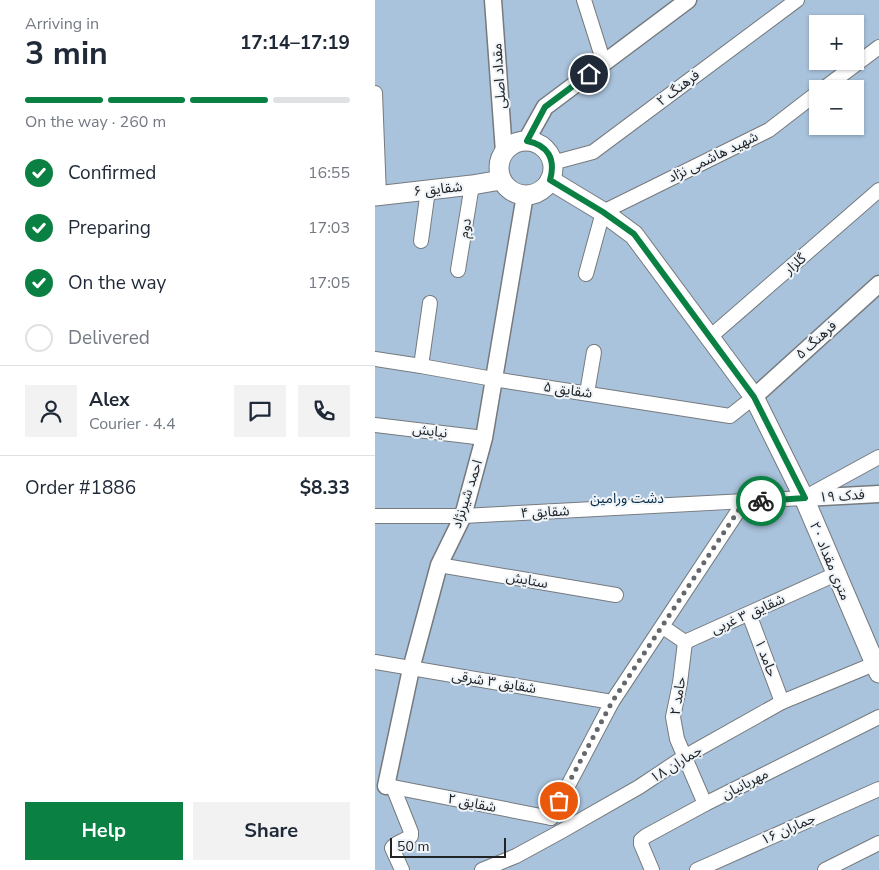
<!DOCTYPE html>
<html lang="en">
<head>
<meta charset="utf-8">
<style>
  body { margin:0; font-family:"Nunito Sans","Noto Sans Arabic",sans-serif; background:#f2f2f3; color:#1f2937; height:100vh; display:flex; flex-direction:column; font-size:19px; white-space:nowrap }
  * { box-sizing:border-box; margin:0 }
  p { font-size:16px; color:#747a83 }
  .icon { flex:none; width:28px; height:28px; fill:none; stroke:currentColor; stroke-width:2; stroke-linecap:round; stroke-linejoin:round }
  .map { position:relative; flex:1; overflow:hidden }
  .sheet { display:flex; flex-direction:column; background:#fff; width:375px }
  .sheet>* { flex:none }
  .tools { position:absolute; left:434px; top:15px; display:grid; gap:10px }
  .tools a { display:grid; place-items:center; width:55px; height:55px; border-radius:0px; background:#fff; box-shadow:0 1px 4px #0004; font-size:25px }
  .scale { position:absolute; left:15px; bottom:12px; width:116px; box-sizing:border-box; padding-left:5px; border:2px solid #212325; border-top:0; font-size:14px; line-height:18px; white-space:nowrap; color:#212325; -webkit-text-stroke:4px #eff4f9; paint-order:stroke }
  .pin { position:absolute; display:grid; place-items:center; width:42px; height:42px; color:#fff; margin:-21px; border:2px solid #fff; border-radius:50%; box-shadow:0 1px 5px #0007 }
  .courier { position:absolute; display:grid; place-items:center; width:50px; height:50px; margin:-25px; border:4px solid #0b8043; border-radius:50%; background:#fff; color:#222; box-shadow:0 1px 6px #0007 }
  .head em { font-style:normal; font-weight:700 }
  .head div { display:flex; flex-direction:column-reverse }
  .head { display:flex; align-items:center; justify-content:space-between; height:85px; padding:0 25px }
  h1 { font-size:32px; font-weight:700; line-height:38px }
  .bar { display:grid; grid-template-columns:repeat(4,1fr); gap:8px 5px; align-content:center; height:60px; padding:0 25px }
  .bar i { height:6px; border-radius:4px; background:#e0e1e3 }
  .bar .selected { background:#0b8043 }
  .bar p { grid-column:span 4 }
  .line { display:flex; align-items:center; gap:12px; padding:0 25px; border-top:1px solid #e0e1e3 }
  .line div { flex:1 }
  .round { display:grid; place-items:center; flex:none; width:52px; height:52px; border-radius:0px; background:#f2f2f3 }
  ol { padding:0 25px; list-style:none }
  li { display:flex; align-items:center; gap:15px; height:55px }
  li p { margin-inline-start:auto }
  li .icon { padding:5px; border-radius:50%; background:#0b8043; color:#fff; stroke-width:4 }
  li:last-child { color:#747a83 }
  li i { width:28px; height:28px; border:2px solid #e0e1e3; border-radius:50% }
  .cta { display:flex; gap:10px; margin-top:auto; padding:10px 25px }
  .cta a { flex:1; height:58px; border-radius:0px; background:#0b8043; color:#fff; font-size:20px; font-weight:700; line-height:58px; text-align:center }
  .cta a+a { background:#f2f2f3; color:#1f2937 }
  main { display:flex; flex:1; min-height:0 }
  .map>svg:first-child { display:block }
  .green { fill:#a9c3dc; fill-rule:evenodd }
  .lines { fill:none; stroke-linecap:round; stroke-linejoin:round }
  .minor-casing { stroke:#767a7e; stroke-width:16 }
  .tertiary-casing { stroke:#767a7e; stroke-width:19 }
  .secondary-casing { stroke:#767a7e; stroke-width:21 }
  .minor { stroke:#fff; stroke-width:14 }
  .tertiary { stroke:#fff; stroke-width:16 }
  .secondary { stroke:#fff; stroke-width:19 }
  .done { stroke:#65686a; stroke-width:5; stroke-dasharray:0 9 }
  .route { stroke:#0b8043; stroke-width:6 }
  .labels { text-anchor:middle; dominant-baseline:central; stroke-width:4; stroke-linejoin:round; paint-order:stroke }
  .street-label { font-size:14px; fill:#212325; stroke:#eff4f9 }
  .park-label { font-size:14px; fill:#072c47; stroke:#eff4f9 }
</style>
</head>
<body>
<main>
<section class="sheet">
<div class="head"><div><h1>3 min</h1><p>Arriving in</p></div><em>17:14–17:19</em></div>
<div class="bar"><i class="selected"></i><i class="selected"></i><i class="selected"></i><i></i><p>On the way · 260 m</p></div>
<ol>
<li><svg class="icon" aria-label="check" viewBox="0 0 24 24"><path d="M5 12l5 5 9-10"/></svg>Confirmed<p>16:55</p></li>
<li><svg class="icon" aria-label="check" viewBox="0 0 24 24"><path d="M5 12l5 5 9-10"/></svg>Preparing<p>17:03</p></li>
<li><svg class="icon" aria-label="check" viewBox="0 0 24 24"><path d="M5 12l5 5 9-10"/></svg>On the way<p>17:05</p></li>
<li><i></i>Delivered</li>
</ol>
<div class="line" style="height:90px"><a class="round"><svg class="icon" aria-label="person" viewBox="0 0 24 24"><circle cx="12" cy="8" r="4"/><path d="M4 21q1-7 8-7t8 7"/></svg></a><div><b>Alex</b><p>Courier · 4.4</p></div><a class="round"><svg class="icon" aria-label="chat" viewBox="0 0 24 24"><path d="M4 5h16v11H9l-5 4z"/></svg></a><a class="round"><svg class="icon" aria-label="phone" viewBox="0 0 24 24"><path d="M5 4h4l2 5-3 2q2 4 5 5l2-3 5 2v4C11 20 4 13 5 4z"/></svg></a></div>
<div class="line" style="height:65px"><div>Order #1886</div><b>$8.33</b></div>
<div class="cta"><a>Help</a><a>Share</a></div>
</section>
<div class="map">
<svg width="504" height="870" viewBox="0 0 504 870">
  <rect width="100%" height="100%" fill="#e2e7eb"/>
  <!-- green -->
  <path class="green" d="M0,0H504V870H0ZM442,24H480V61H442ZM442,89H480V126H442Z"/>
  <g class="lines">
    <defs>
      <g id="minor">
        <polyline points="209,0 229,63"/>
        <polyline points="448,89 504,47"/>
        <polyline points="0,93 4,196"/>
        <polyline points="177,163 218,152 422,0"/>
        <polyline points="46,241 53,190"/>
        <polyline points="83,270 97,185"/>
        <polyline points="211,274 228,212 394,130 442,93"/>
        <polyline points="335,337 504,190"/>
        <polyline points="0,359 46,366 118,379 355,416 379,397"/>
        <polyline points="46,366 55,303"/>
        <polyline points="212,393 219,352"/>
        <polyline points="0,425 109,438"/>
        <polyline points="0,516 88,516 429,498 504,457"/>
        <polyline points="64,565 241,595"/>
        <polyline points="374,614 407,702"/>
        <polyline points="288,627 310,642 461,574"/>
        <polyline points="310,642 305,683 298,717 302,739 330,804"/>
        <polyline points="0,662 237,702"/>
        <polyline points="18,787 176,818"/>
        <path d="M18,787L36,832V836C30,841 21,842 17,848L27,870"/>
        <polyline points="176,818 237,702 369,502"/>
        <polyline points="107,870 141,856 185,832 264,787 309,757 407,702 504,662"/>
        <polyline points="277,870 266,844 266,840 271,836 330,804 504,717"/>
        <polyline points="322,870 504,789"/>
        <polyline points="450,870 504,843"/>
      </g>
      <g id="tertiary">
        <polyline points="118,0 129,152"/>
        <polyline points="151,141 170,107 313,0"/>
        <polyline points="379,397 504,284"/>
        <polyline points="429,498 504,494"/>
        <polyline points="11,786 36,669 64,565 88,516 109,438 150,195"/>
      </g>
      <g id="secondary">
        <circle cx="151" cy="168" r="27"/>
        <polyline points="175,180 228,212 259,235 379,397 429,498 504,673"/>
        <polyline points="0,196 97,185 126,180"/>
      </g>
    </defs>
    <!-- minor casing -->
    <use href="#minor" class="minor-casing"/>
    <!-- tertiary casing -->
    <use href="#tertiary" class="tertiary-casing"/>
    <!-- secondary casing -->
    <use href="#secondary" class="secondary-casing"/>
    <!-- minor -->
    <use href="#minor" class="minor"/>
    <!-- tertiary -->
    <use href="#tertiary" class="tertiary"/>
    <!-- secondary -->
    <use href="#secondary" class="secondary"/>
  </g>
  <g class="lines">
    <!-- done -->
    <polyline class="done" points="184,801 237,702 369,502 386,501"/>
    <!-- route -->
    <path class="route" d="M214,74L170,107L152,141C173,145 181,159 175,180L228,212L259,234L379,397L430,498L386,501"/>
  </g>
  <g class="labels">
    <!-- street labels -->
    <g class="street-label">
      <text transform="translate(124 76) rotate(-94)">مقداد اصلی</text>
      <text transform="translate(303 88) rotate(-37)">فرهنگ ۲</text>
      <text transform="translate(338 157) rotate(-26)">شهید هاشمی نژاد</text>
      <text transform="translate(63 189) rotate(-6)">شقایق ۶</text>
      <text transform="translate(90 228) rotate(-80)">دوم</text>
      <text transform="translate(420 264) rotate(-41)">گلزار</text>
      <text transform="translate(441 340) rotate(-42)">فرهنگ ۵</text>
      <text transform="translate(193 390) rotate(8)">شقایق ۵</text>
      <text transform="translate(55 431) rotate(7)">نیایش</text>
      <text transform="translate(92 494) rotate(-72)">احمد شیرنژاد</text>
      <text transform="translate(467 496) rotate(-4)">فدک ۱۹</text>
      <text transform="translate(170 512) rotate(-3)">شقایق ۴</text>
      <text transform="translate(455 561) rotate(67)">۲۰ متری مقداد</text>
      <text transform="translate(152 580) rotate(10)">ستایش</text>
      <text transform="translate(373 614) rotate(-24)">شقایق ۳ غربی</text>
      <text transform="translate(391 658) rotate(69)">حامد ۱</text>
      <text transform="translate(119 682) rotate(9)">شقایق ۳ شرقی</text>
      <text transform="translate(303 696) rotate(-81)">حامد ۲</text>
      <text transform="translate(301 764) rotate(-32)">جماران ۱۸</text>
      <text transform="translate(370 784) rotate(-27)">مهربانیان</text>
      <text transform="translate(97 803) rotate(11)">شقایق ۲</text>
      <text transform="translate(413 829) rotate(-24)">جماران ۱۶</text>
    </g>
    <!-- park labels -->
    <g class="park-label">
      <text x="252" y="498">دشت ورامین</text>
    </g>
  </g>
</svg>
<div class="tools">
<a>+</a>
<a>−</a>
</div>
<div class="scale">50 m</div>
<div class="pin" style="left:184px;top:801px;background:#ea580c"><svg class="icon" aria-label="bag" viewBox="0 0 24 24"><path d="M5 8h14l-1 12H6zM9 8a3 3 0 0 1 6 0"/></svg></div>
<div class="pin" style="left:214px;top:74px;background:#1f2937"><svg class="icon" aria-label="home" viewBox="0 0 24 24"><path d="M3 11l9-7 9 7M6 9v11h12V9"/></svg></div>
<div class="courier" style="left:386px;top:501px"><svg class="icon" aria-label="bike" viewBox="0 0 24 24"><circle cx="6" cy="16" r="4"/><circle cx="18" cy="16" r="4"/><path d="M6 16l4-8h5l3 8M10 8l3 8H6M13 5h3"/></svg></div>
</div>
</main>
</body>
</html>
